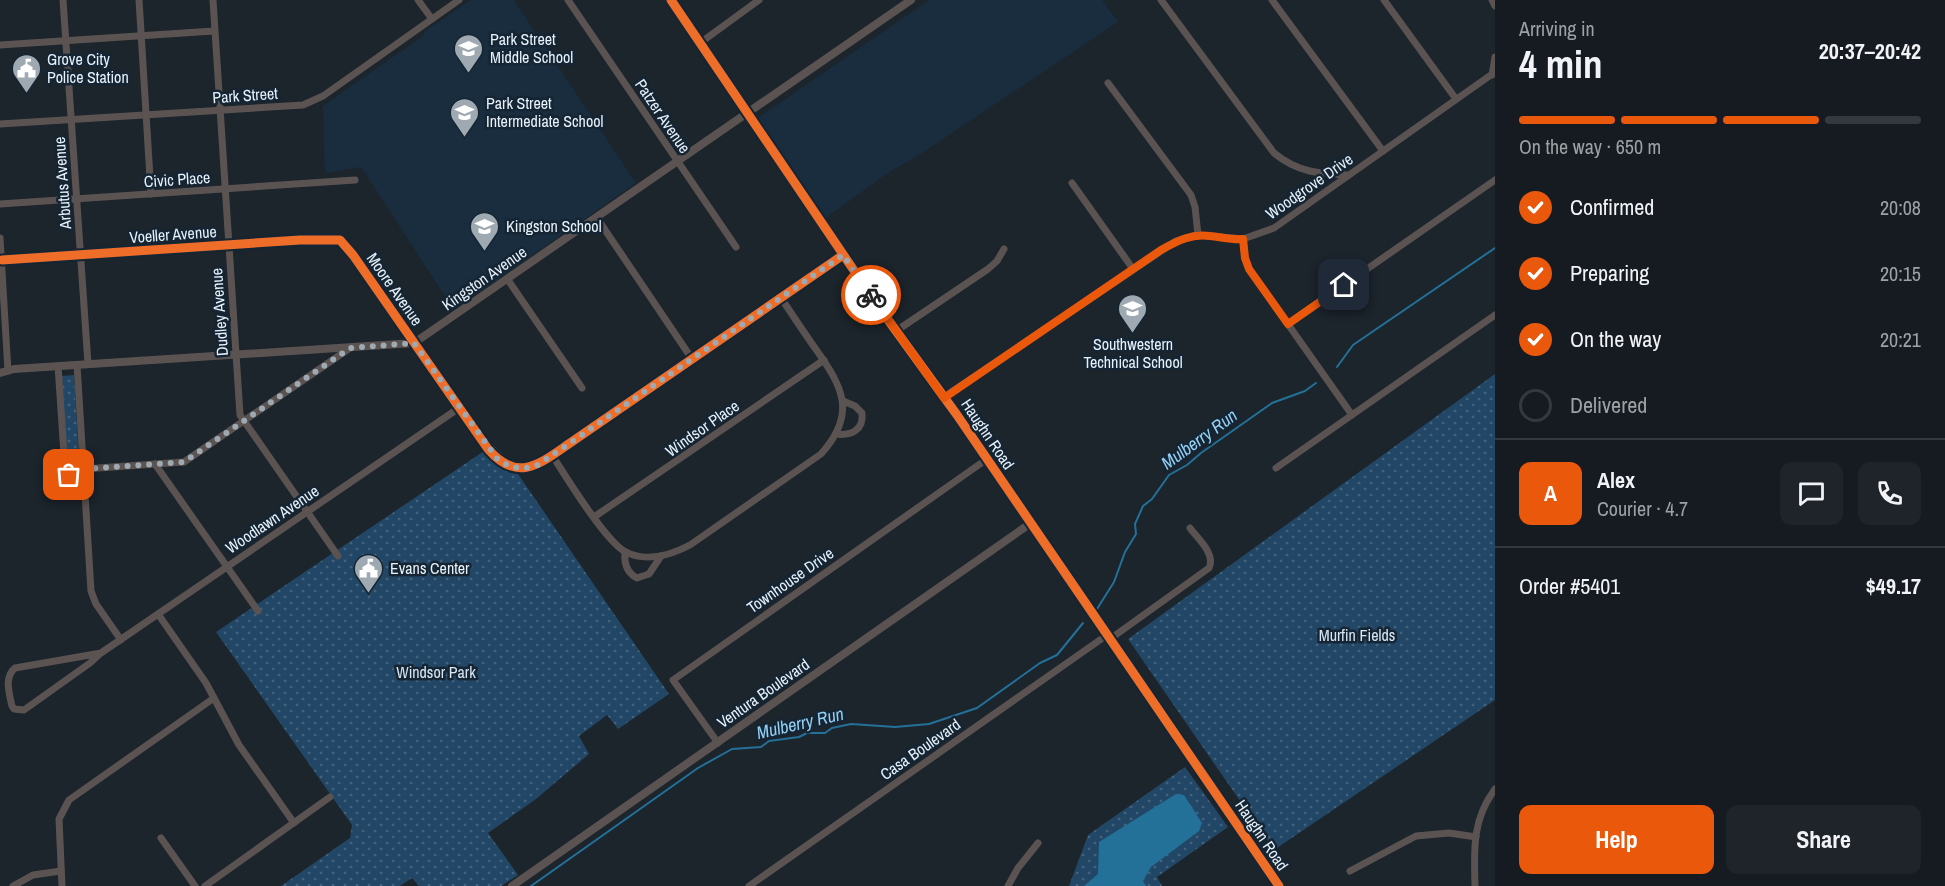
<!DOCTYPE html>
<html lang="en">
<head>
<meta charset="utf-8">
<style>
  body { margin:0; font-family:"Archivo Narrow",sans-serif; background:#1e242a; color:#f1f3f6; height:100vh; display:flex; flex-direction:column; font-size:22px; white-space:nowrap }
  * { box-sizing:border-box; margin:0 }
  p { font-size:20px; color:#9da1a5 }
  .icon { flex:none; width:33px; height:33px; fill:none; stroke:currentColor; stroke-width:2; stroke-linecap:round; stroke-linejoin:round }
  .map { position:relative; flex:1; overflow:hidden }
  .side { display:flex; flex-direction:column; background:#151b21; width:450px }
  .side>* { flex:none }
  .pin { position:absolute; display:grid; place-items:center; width:51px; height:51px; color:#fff; margin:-26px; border-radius:12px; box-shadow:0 3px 9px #0006 }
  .courier { position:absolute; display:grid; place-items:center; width:60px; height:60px; margin:-30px; border:4px solid #ea580c; border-radius:50%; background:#fff; color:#222; box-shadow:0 2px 8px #0007 }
  .headline em { font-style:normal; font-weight:700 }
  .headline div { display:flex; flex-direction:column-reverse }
  .headline { display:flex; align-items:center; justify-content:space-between; height:102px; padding:0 24px }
  h1 { font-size:39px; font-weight:700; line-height:45px }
  .bar { display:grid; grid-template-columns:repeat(4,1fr); gap:9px 6px; align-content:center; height:72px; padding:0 24px }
  .bar i { height:8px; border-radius:4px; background:#34393f }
  .bar .on { background:#ea580c }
  .bar p { grid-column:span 4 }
  .line { display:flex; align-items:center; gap:15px; padding:0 24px; border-top:2px solid #34393f }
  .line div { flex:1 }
  .round { display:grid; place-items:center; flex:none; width:63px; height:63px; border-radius:12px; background:#1e242a }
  ol { padding:0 24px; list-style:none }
  li { display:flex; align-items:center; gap:18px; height:66px }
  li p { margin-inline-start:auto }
  li .icon { padding:6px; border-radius:50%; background:#ea580c; color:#fff; stroke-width:4 }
  li:last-child { color:#9da1a5 }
  li i { width:33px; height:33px; border:3px solid #34393f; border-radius:50% }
  .primary-button { display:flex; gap:12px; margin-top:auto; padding:12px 24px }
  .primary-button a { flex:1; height:69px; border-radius:12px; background:#ea580c; color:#fff; font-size:24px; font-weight:700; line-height:69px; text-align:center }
  .primary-button a+a { background:#1e242a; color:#f1f3f6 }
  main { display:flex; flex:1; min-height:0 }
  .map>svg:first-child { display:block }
  .built { fill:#192d3e }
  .park { fill:url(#park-dots) }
  .water { fill:#237199 }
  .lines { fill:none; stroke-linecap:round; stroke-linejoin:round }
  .stream { stroke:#237199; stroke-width:2 }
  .minor { stroke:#5b5351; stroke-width:7 }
  .tertiary { stroke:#5b5351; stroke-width:8 }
  .cycleway-casing { stroke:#152533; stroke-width:13 }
  .cycleway { stroke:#ee6e29; stroke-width:9 }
  .done { stroke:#9fa9b2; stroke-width:6; stroke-dasharray:0 10.8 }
  .route { stroke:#ea580c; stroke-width:8 }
  .labels { text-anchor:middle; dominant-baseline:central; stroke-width:5; stroke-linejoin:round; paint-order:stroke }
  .poi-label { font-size:16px; fill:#e6f1fa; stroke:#152533; text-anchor:start }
  .street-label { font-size:16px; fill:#e6f1fa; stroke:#152533 }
  .park-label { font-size:16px; fill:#d6e6f5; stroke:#152533 }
  .water-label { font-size:18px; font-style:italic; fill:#94cff4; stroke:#152533 }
</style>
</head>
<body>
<main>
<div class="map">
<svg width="1495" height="886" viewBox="0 0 1495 886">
  <defs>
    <pattern id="park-dots" width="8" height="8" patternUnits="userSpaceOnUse" patternTransform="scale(1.5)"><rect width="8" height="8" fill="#224766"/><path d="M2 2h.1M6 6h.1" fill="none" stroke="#42627d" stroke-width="1.8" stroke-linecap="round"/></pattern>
  </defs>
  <rect width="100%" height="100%" fill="#1c242c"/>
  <!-- built -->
  <g class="built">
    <polygon points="471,0 514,0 636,183 454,310 361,167 325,173 323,106 423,36 425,31"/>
    <polygon points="929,0 1102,0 1118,22 916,157 889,172 826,218 758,118"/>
  </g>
  <!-- park -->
  <g class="park">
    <polygon points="1495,374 1495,700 1274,850 1128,639"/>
    <polygon points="74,375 79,461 78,464 70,464 66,459 62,376"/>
    <polygon points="493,445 507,458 669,694 618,729 607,715 579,736 589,754 536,799 488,833 518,875 501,886 419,886 412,878 400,886 281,886 350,838 352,825 216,632"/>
    <polygon points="1185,767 1228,827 1157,877 1162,886 1069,886 1088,835"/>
  </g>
  <!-- water -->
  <polygon class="water" points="1176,794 1184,795 1202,823 1199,831 1151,867 1143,881 1146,886 1084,886 1098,874 1099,842"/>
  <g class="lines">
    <!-- stream -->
    <g class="stream">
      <polyline points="1337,367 1353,345 1495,248"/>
      <polyline points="1097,609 1114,582 1125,552 1136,534 1135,524 1143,506 1152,499 1169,475 1187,465 1201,453 1272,403 1305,391 1316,383"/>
      <polyline points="531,886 698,768 732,749 761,747 769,741 799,737 807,733 825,733 832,728 851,724 895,727 929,724 977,708 1040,663 1057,655 1083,623"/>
    </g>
    <!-- minor -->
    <g class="minor">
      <polyline points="63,0 88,364"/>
      <polyline points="139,0 151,194"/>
      <polyline points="213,0 240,415 338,556"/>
      <polyline points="418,0 432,19"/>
      <polyline points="568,0 736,247"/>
      <path d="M1161,0L1274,153C1297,172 1319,174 1348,175"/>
      <polyline points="1272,0 1383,151"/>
      <polyline points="1384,0 1456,99"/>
      <polyline points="1492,0 1495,6"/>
      <polyline points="700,43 759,0"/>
      <polyline points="0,45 214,31"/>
      <polyline points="1492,75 1495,57"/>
      <polyline points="1108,83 1191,195 1195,207 1198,235"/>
      <polyline points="0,124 303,105 323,96 459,0"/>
      <polyline points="1072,183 1133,269"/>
      <polyline points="0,204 355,180"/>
      <polyline points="597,218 692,359"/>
      <polyline points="0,238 8,371"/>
      <polyline points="1243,239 1245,258 1249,269 1352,415"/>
      <path d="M2,260L300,240H340L353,255L488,449C519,485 542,462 573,441L843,255"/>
      <polyline points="508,280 582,388"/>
      <polyline points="1288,324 1495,180"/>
      <polyline points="896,331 988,269 997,261 1004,249"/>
      <polyline points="77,365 91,591 96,604 121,640"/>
      <polyline points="58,366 65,469 68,474 85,483"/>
      <polyline points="944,397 1176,241 1198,235 1243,239 1274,228 1495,72"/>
      <path d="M836,434C851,436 864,430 862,413L855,406L843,401"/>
      <path d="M552,455C566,477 604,539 624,551C645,563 671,555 690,545L821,454C858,413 842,386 815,348C803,331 792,314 781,298"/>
      <polyline points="155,464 258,611"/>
      <polyline points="1276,468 1495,315"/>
      <polyline points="84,469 184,462 350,348"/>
      <polyline points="594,517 824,360"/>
      <path d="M625,552C624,563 627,573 637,578L649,574L661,556"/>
      <polyline points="158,614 206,683 239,745 294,823"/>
      <path d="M1110,639L1209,568C1216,554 1198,539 1190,528"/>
      <path d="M101,653L15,668C4,677 9,693 12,706L14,709L24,710L90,663L101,653L459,408"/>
      <polyline points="718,743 673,680 987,459"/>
      <polyline points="161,838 195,886"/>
      <polyline points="1350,871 1416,836 1449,833 1476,837"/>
      <polyline points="13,886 33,875 61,871"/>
      <polyline points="62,886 59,819 69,800 214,698"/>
      <polyline points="205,886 330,797"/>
      <polyline points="749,886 1107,635"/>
      <polyline points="1008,886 1018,868 1038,843"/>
      <path d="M1475,886C1474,849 1472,820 1495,789"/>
    </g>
    <!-- tertiary -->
    <g class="tertiary">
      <polyline points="671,0 878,306 957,415 1279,886"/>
      <polyline points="0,373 14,369 414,343 911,0"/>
      <polyline points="512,886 1031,523"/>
    </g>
    <defs>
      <g id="cycleway">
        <polyline points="671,0 878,306 957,415 1279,886"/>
        <path d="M2,260L300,240H340L353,255L488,449C519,485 542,462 573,441L843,255"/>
      </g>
    </defs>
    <!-- cycleway casing -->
    <use href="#cycleway" class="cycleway-casing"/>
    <!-- cycleway -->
    <use href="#cycleway" class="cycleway"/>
  </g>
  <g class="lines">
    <!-- done -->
    <path class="done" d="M69,475L85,483L84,469L184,462L350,348L414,343L498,460C511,468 521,470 536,466L573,441L843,255L871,295"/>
    <!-- route -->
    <path class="route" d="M871,295L944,398L1161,250C1177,241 1192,233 1210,236C1221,237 1232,240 1243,239L1245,258L1249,269L1288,324L1344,285"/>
  </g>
  <!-- icons -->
  <defs>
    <symbol id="school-pin" viewBox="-11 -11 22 30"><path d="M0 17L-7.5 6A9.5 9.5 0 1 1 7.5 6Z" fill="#9fa9b2" stroke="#152533"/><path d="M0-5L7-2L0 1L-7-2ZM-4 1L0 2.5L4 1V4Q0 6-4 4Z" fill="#fff"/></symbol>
    <symbol id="civic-pin" viewBox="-11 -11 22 30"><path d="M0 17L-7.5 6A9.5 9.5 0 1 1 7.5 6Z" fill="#9fa9b2" stroke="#152533"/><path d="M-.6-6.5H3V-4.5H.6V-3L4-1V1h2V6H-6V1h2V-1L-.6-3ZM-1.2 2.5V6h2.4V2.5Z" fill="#fff"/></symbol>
  </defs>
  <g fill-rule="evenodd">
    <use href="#school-pin" x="452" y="32" width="33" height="45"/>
    <use href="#civic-pin" x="10" y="52" width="33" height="45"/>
    <use href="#school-pin" x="448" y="96" width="33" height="45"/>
    <use href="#school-pin" x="468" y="210" width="33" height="45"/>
    <use href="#school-pin" x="1116" y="292" width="33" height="45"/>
    <use href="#civic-pin" x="352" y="552" width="33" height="45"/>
  </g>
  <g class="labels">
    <!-- poi labels -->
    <g class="poi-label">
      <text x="490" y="39">Park Street<tspan x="490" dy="18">Middle School</tspan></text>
      <text x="47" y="59">Grove City<tspan x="47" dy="18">Police Station</tspan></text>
      <text x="486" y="103">Park Street<tspan x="486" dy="18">Intermediate School</tspan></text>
      <text x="506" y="226">Kingston School</text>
      <text x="1133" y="344" text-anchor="middle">Southwestern<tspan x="1133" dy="18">Technical School</tspan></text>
      <text x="390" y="568">Evans Center</text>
    </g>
    <!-- street labels -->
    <g class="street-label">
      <text transform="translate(245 95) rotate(-4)">Park Street</text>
      <text transform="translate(663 116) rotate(56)">Patzer Avenue</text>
      <text transform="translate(177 179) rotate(-4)">Civic Place</text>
      <text transform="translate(62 183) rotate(-94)">Arbutus Avenue</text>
      <text transform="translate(1309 186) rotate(-35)">Woodgrove Drive</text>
      <text transform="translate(173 234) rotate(-4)">Voeller Avenue</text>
      <text transform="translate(484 278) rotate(-35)">Kingston Avenue</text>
      <text transform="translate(395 289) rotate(55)">Moore Avenue</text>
      <text transform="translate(219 312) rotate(-94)">Dudley Avenue</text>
      <text transform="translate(702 428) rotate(-35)">Windsor Place</text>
      <text transform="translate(988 434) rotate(56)">Haughn Road</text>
      <text transform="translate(272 519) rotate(-34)">Woodlawn Avenue</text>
      <text transform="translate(790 580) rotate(-35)">Townhouse Drive</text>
      <text transform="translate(763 693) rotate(-35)">Ventura Boulevard</text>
      <text transform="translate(920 749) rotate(-35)">Casa Boulevard</text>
      <text transform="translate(1262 835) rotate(56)">Haughn Road</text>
    </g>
    <!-- park labels -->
    <g class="park-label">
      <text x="1357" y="635">Murfin Fields</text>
      <text x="436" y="672">Windsor Park</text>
    </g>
    <!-- water labels -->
    <g class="water-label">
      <text transform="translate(1199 439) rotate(-36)">Mulberry Run</text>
      <text transform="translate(800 723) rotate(-13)">Mulberry Run</text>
    </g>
  </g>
</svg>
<div class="pin" style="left:69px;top:475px;background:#ea580c"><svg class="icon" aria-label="bag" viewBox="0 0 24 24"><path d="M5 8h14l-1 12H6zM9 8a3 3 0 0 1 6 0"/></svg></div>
<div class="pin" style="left:1344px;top:285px;background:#1f2937"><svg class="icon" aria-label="home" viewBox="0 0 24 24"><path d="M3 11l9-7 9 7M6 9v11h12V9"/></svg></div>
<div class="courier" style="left:871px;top:295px"><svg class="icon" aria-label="bike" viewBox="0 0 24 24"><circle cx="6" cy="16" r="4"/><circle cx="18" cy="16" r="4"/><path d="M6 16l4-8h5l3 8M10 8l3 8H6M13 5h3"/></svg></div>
</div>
<section class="side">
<div class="headline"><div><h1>4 min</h1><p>Arriving in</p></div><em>20:37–20:42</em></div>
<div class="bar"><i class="on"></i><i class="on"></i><i class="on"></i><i></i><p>On the way · 650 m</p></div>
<ol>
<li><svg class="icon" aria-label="check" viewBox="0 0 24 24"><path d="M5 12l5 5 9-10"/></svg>Confirmed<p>20:08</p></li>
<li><svg class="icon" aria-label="check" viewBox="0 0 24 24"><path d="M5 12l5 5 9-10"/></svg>Preparing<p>20:15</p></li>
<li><svg class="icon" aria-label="check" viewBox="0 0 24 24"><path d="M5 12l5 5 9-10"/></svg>On the way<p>20:21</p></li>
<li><i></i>Delivered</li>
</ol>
<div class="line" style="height:108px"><b class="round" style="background:#ea580c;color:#fff">A</b><div><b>Alex</b><p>Courier · 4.7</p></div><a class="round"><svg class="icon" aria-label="chat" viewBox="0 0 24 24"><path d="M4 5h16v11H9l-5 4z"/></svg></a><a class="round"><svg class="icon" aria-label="phone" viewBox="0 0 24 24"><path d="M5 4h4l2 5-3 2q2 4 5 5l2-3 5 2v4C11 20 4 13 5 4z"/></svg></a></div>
<div class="line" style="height:78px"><div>Order #5401</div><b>$49.17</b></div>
<div class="primary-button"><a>Help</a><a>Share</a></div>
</section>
</main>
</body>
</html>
